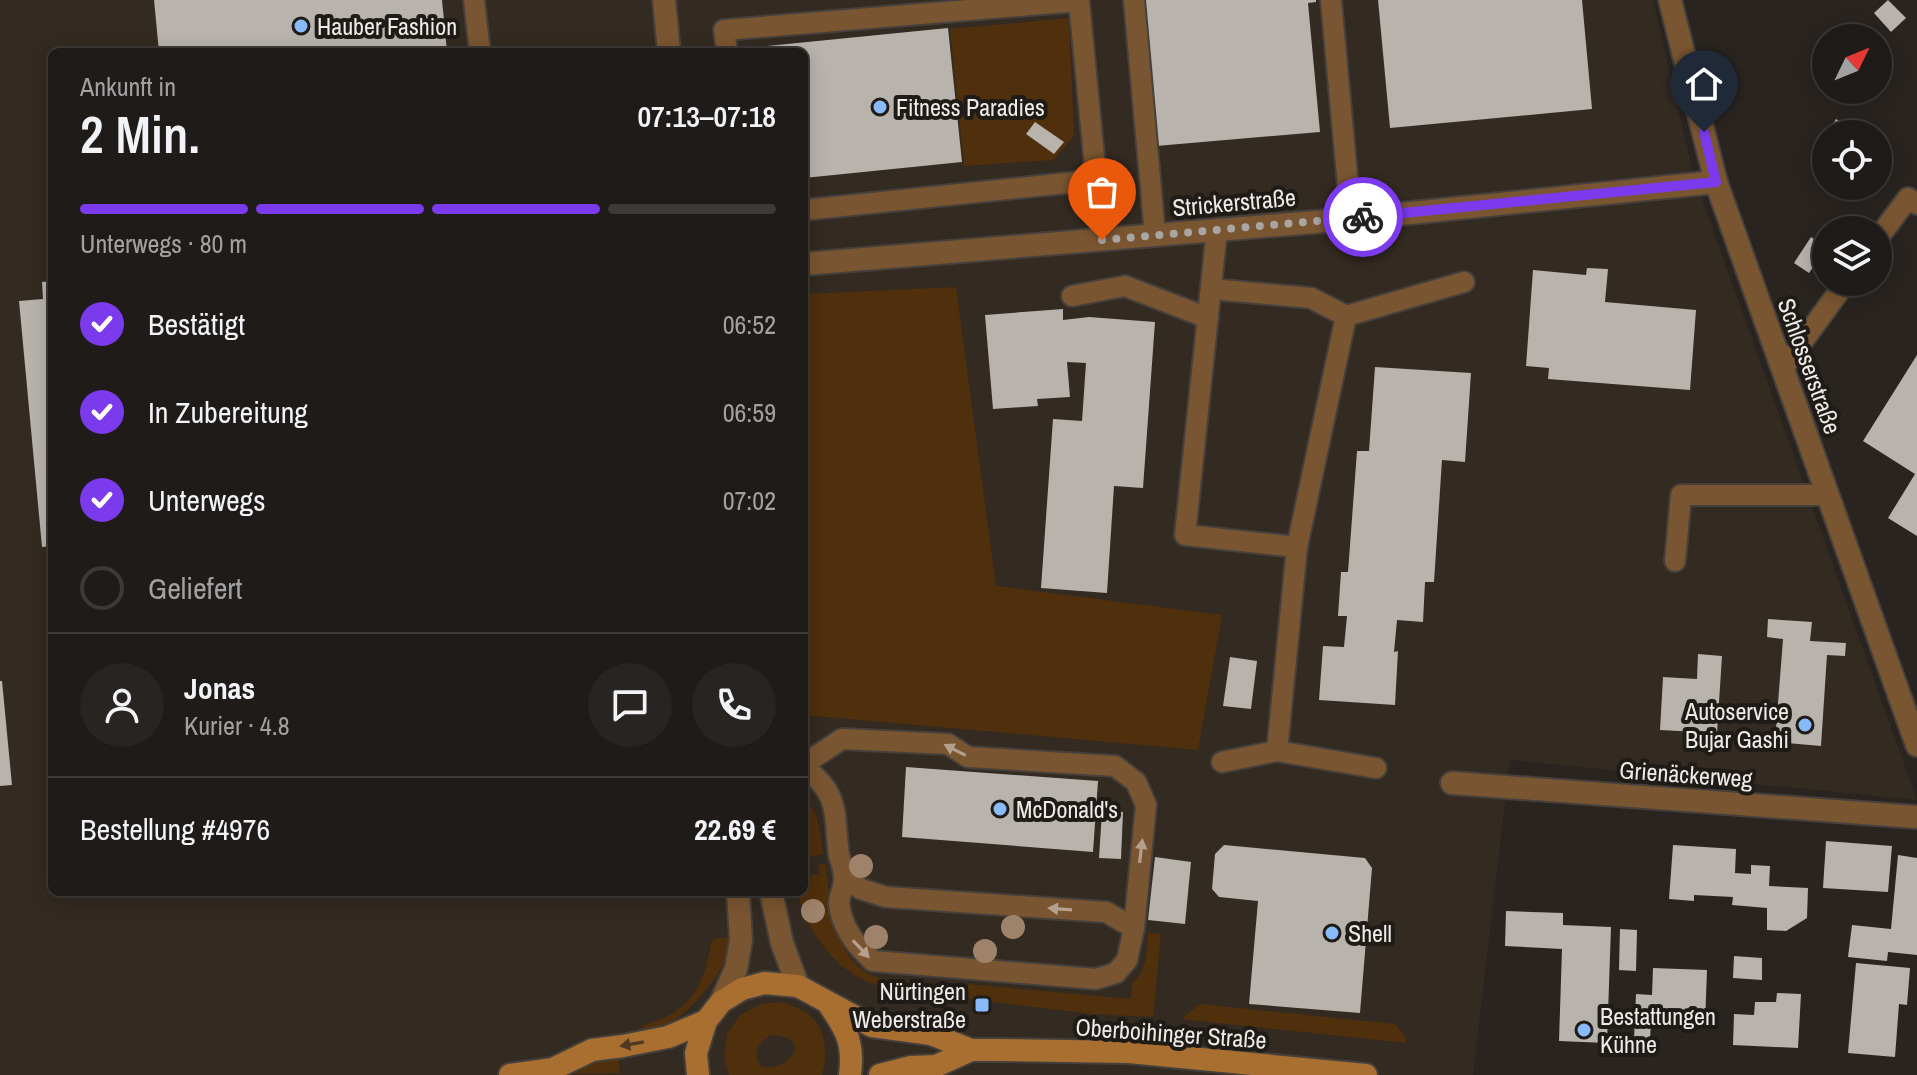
<!DOCTYPE html>
<html lang="de">
<head>
<meta charset="utf-8">
<style>
  body { margin:0; font-family:"Archivo Narrow",sans-serif; background:#272421; color:#f1f3f6; height:100vh; display:flex; flex-direction:column; font-size:30px; white-space:nowrap }
  * { box-sizing:border-box; margin:0 }
  p { font-size:26px; color:#a1a1a2 }
  .icon { flex:none; width:44px; height:44px; fill:none; stroke:currentColor; stroke-width:2; stroke-linecap:round; stroke-linejoin:round }
  .map { position:relative; flex:1; overflow:hidden }
  .details { position:absolute; left:48px; top:48px; width:760px; height:848px; display:flex; flex-direction:column; background:#1f1b18; border-radius:12px; box-shadow:0 4px 20px #0003,0 0 0 2px #3c3937 }
  .details>* { flex:none }
  .needle { width:52px; rotate:47deg }
  .tools { position:absolute; left:1812px; top:24px; display:grid; gap:16px }
  .tools a { display:grid; place-items:center; width:80px; height:80px; border-radius:50%; background:#1f1b18; box-shadow:0 4px 20px #0003,0 0 0 2px #3c3937; font-size:40px }
  .pin { position:absolute; display:grid; place-items:center; width:68px; height:68px; color:#fff; margin:-82px -34px; border-radius:50% 50% 50% 0; rotate:-45deg; box-shadow:0 0 8px #0007 }
  .pin .icon { rotate:45deg }
  .courier { position:absolute; display:grid; place-items:center; width:80px; height:80px; margin:-40px; border:6px solid #7c3aed; border-radius:50%; background:#fff; color:#222; box-shadow:0 2px 10px #0007 }
  .headline em { font-style:normal; font-weight:600 }
  .headline div { display:flex; flex-direction:column-reverse }
  .headline { display:flex; align-items:center; justify-content:space-between; height:136px; padding:0 32px }
  h1 { font-size:52px; font-weight:600; line-height:60px }
  .bar { display:grid; grid-template-columns:repeat(4,1fr); gap:12px 8px; align-content:center; height:96px; padding:0 32px }
  .bar i { height:10px; border-radius:6px; background:#3c3937 }
  .bar .on { background:#7c3aed }
  .bar p { grid-column:span 4 }
  .line { display:flex; align-items:center; gap:20px; padding:0 32px; border-top:2px solid #3c3937 }
  .line div { flex:1 }
  .round { display:grid; place-items:center; flex:none; width:84px; height:84px; border-radius:42px; background:#272421 }
  ol { padding:0 32px; list-style:none }
  li { display:flex; align-items:center; gap:24px; height:88px }
  li p { margin-inline-start:auto }
  li .icon { padding:8px; border-radius:50%; background:#7c3aed; color:#fff; stroke-width:4 }
  li:last-child { color:#a1a1a2 }
  li i { width:44px; height:44px; border:4px solid #3c3937; border-radius:50% }
  .map>svg:first-child { display:block }
  .built { fill:#332a21; fill-rule:evenodd }
  .green { fill:#4f2f0c; fill-rule:evenodd }
  .building { fill:#b8b3ad }
  .lines { fill:none; stroke-linecap:round; stroke-linejoin:round }
  .service-casing { stroke:#45403c; stroke-width:24 }
  .minor-casing { stroke:#45403c; stroke-width:26 }
  .secondary-casing { stroke:#45403c; stroke-width:26 }
  .service { stroke:#7a5531; stroke-width:20 }
  .minor { stroke:#7a5531; stroke-width:22 }
  .secondary { stroke:#a96f31; stroke-width:22 }
  .tree { fill:#9e8269 }
  .oneway { fill:#b4a08c }
  .oneway2 { fill:#4f3820 }
  .done { stroke:#a9a5a2; stroke-width:8; stroke-dasharray:0 14.4 }
  .route { stroke:#7c3aed; stroke-width:10 }
  .poi-dot { fill:#89bafc; stroke:#1f1b17; stroke-width:3 }
  .labels { text-anchor:middle; dominant-baseline:central; stroke-width:8; stroke-linejoin:round; paint-order:stroke }
  .poi-label { font-size:24px; fill:#eeebe8; stroke:#1f1b17; text-anchor:start }
  .street-label { font-size:24px; fill:#eeebe8; stroke:#1f1b17 }
</style>
</head>
<body>
<div class="map">
<svg width="1917" height="1075" viewBox="0 0 1917 1075">
  <rect width="100%" height="100%" fill="#292420"/>
  <!-- built -->
  <path class="built" d="M0,0H1653L1694,177L1917,800L1510,760L1473,1075H0ZM52,52H804V892H52Z"/>
  <!-- green -->
  <g class="green">
    <polygon points="1069,18 1074,136 1053,160 964,166 950,29"/>
    <polygon points="956,287 996,586 1222,615 1198,750 804,715 804,294"/>
    <path d="M804,799C821,813 820,834 823,854L804,858Z"/>
    <path d="M825,864C832,908 833,970 888,980C911,984 935,983 957,985V998C900,992 858,993 821,943C809,927 801,912 798,892H804V877L819,874L818,865Z"/>
    <path d="M1148,933L1161,934L1153,1017L1092,1014L968,999V984L1131,999L1132,983C1148,971 1146,951 1148,933Z"/>
    <path d="M729,937C729,944 729,950 727,956C720,976 693,1008 676,1019C665,1026 653,1029 640,1032L644,1025C690,1012 704,988 711,942L715,938Z"/>
    <path d="M783,1002C789,1005 797,1007 802,1010C826,1023 829,1052 822,1075H729L724,1057L727,1034L740,1015L761,1004ZM771,1035C820,1038 782,1075 761,1066C751,1052 759,1042 771,1035Z"/>
    <polygon points="1200,1004 1395,1024 1405,1036 1406,1043 1181,1019"/>
    <polygon points="619,1059 620,1073 573,1074 572,1062"/>
  </g>
  <!-- building -->
  <g class="building">
    <polygon points="154,0 442,0 447,52 159,52"/>
    <polygon points="1143,0 1316,0 1316,2 1308,3 1320,132 1156,146"/>
    <polygon points="1378,0 1582,0 1592,109 1390,128"/>
    <polygon points="1888,0 1906,18 1891,32 1874,13"/>
    <polygon points="948,28 962,162 804,178 804,52 749,52 748,48"/>
    <polygon points="1836,119 1860,134 1827,134"/>
    <polygon points="1035,122 1064,142 1054,154 1026,134"/>
    <polygon points="1826,135 1826,165 1812,157"/>
    <polygon points="1811,237 1826,248 1809,273 1794,263"/>
    <polygon points="1587,268 1608,269 1605,302 1696,310 1690,390 1548,379 1549,368 1526,366 1533,270 1586,275"/>
    <polygon points="52,281 52,546 42,547 19,301 43,299 42,282"/>
    <polygon points="1063,309 1063,320 1089,317 1155,322 1143,488 1114,486 1107,593 1041,588 1053,419 1082,421 1086,363 1067,362 1070,397 1037,399 1038,406 993,409 985,315"/>
    <polygon points="1917,355 1917,536 1888,518 1915,474 1863,441"/>
    <polygon points="1375,367 1471,373 1465,462 1442,460 1434,582 1425,582 1423,622 1397,620 1394,652 1398,651 1395,705 1319,700 1323,646 1344,647 1347,616 1338,616 1341,572 1348,572 1357,451 1369,451"/>
    <polygon points="1768,619 1812,622 1810,641 1846,643 1845,656 1827,655 1821,746 1775,742 1783,639 1767,637"/>
    <polygon points="1698,654 1722,656 1717,733 1660,730 1663,677 1697,679"/>
    <polygon points="1230,657 1257,661 1251,709 1223,706"/>
    <polygon points="0,681 2,681 12,785 0,786"/>
    <polygon points="906,767 1098,781 1093,852 902,837"/>
    <polygon points="1102,811 1123,812 1121,859 1099,858"/>
    <polygon points="1826,841 1892,846 1888,892 1823,888"/>
    <polygon points="1224,845 1365,858 1372,868 1360,1013 1249,1004 1258,901 1219,897 1212,889 1215,854"/>
    <polygon points="1673,845 1736,849 1735,873 1751,874 1751,865 1770,866 1769,886 1808,888 1807,918 1786,931 1767,930 1767,908 1732,905 1733,897 1694,895 1694,901 1669,899"/>
    <polygon points="1898,855 1917,858 1917,955 1888,952 1887,961 1848,957 1852,925 1891,929"/>
    <polygon points="1155,857 1191,862 1185,924 1148,920"/>
    <polygon points="1506,911 1563,913 1563,925 1611,927 1607,1043 1559,1041 1562,949 1505,946"/>
    <polygon points="1620,929 1637,930 1636,971 1619,970"/>
    <polygon points="1734,956 1762,958 1762,980 1733,978"/>
    <polygon points="1856,963 1910,968 1907,1005 1899,1004 1895,1057 1848,1053"/>
    <polygon points="1653,968 1707,970 1705,1024 1651,1022 1650,1040 1634,1040 1636,994 1652,995"/>
    <polygon points="1777,993 1801,994 1798,1048 1733,1045 1734,1014 1754,1015 1755,1002 1776,1002"/>
  </g>
  <g class="lines">
    <defs>
      <g id="service">
        <polyline points="474,0 480,52"/>
        <polyline points="1134,0 1155,235"/>
        <polyline points="1331,0 1351,219"/>
        <polyline points="727,52 724,30 1079,1 1102,240"/>
        <polyline points="804,210 1096,180"/>
        <polyline points="1217,229 1185,535 1297,547 1277,751 1376,768"/>
        <polyline points="1878,238 1908,198 1917,204"/>
        <polyline points="1211,289 1311,298 1346,316"/>
        <polyline points="1072,296 1125,286 1208,318"/>
        <polyline points="1783,368 1846,282"/>
        <polyline points="1297,547 1346,316 1464,282"/>
        <polyline points="1675,561 1681,495 1828,495"/>
        <polyline points="1222,762 1277,751"/>
        <path d="M804,764L842,739L948,744L968,757L1115,766L1136,782L1146,805L1134,928L1127,960L1116,973L1096,979L873,961C856,946 842,928 839,904C839,896 844,888 844,880C845,872 841,863 839,855C833,814 842,796 804,767"/>
        <polyline points="845,878 861,889 886,897 1106,912 1134,928"/>
      </g>
      <g id="minor">
        <polyline points="664,0 669,52"/>
        <polyline points="1670,0 1716,182 1917,745"/>
        <polyline points="804,264 1351,219 1716,182"/>
        <polyline points="1452,783 1917,817"/>
        <polyline points="771,892 782,943 798,986"/>
        <polyline points="721,1002 736,969 741,940 738,892"/>
      </g>
      <g id="secondary">
        <path d="M830,1006C847,1031 854,1044 850,1075"/>
        <polyline points="510,1075 553,1069 592,1050 623,1046 668,1037 706,1021"/>
        <polyline points="698,1075 696,1053 706,1021 721,1002 742,989 764,983 798,986 872,1026 931,1034 971,1050"/>
        <polyline points="880,1075 911,1067 936,1066 971,1050 994,1050 1129,1052 1366,1075"/>
      </g>
    </defs>
    <!-- service casing -->
    <use href="#service" class="service-casing"/>
    <!-- minor casing -->
    <use href="#minor" class="minor-casing"/>
    <!-- secondary casing -->
    <use href="#secondary" class="secondary-casing"/>
    <!-- service -->
    <use href="#service" class="service"/>
    <!-- minor -->
    <use href="#minor" class="minor"/>
    <!-- secondary -->
    <use href="#secondary" class="secondary"/>
  </g>
  <!-- trees -->
  <g class="tree">
    <circle cx="861" cy="866" r="12"/>
    <circle cx="813" cy="911" r="12"/>
    <circle cx="1013" cy="927" r="12"/>
    <circle cx="876" cy="937" r="12"/>
    <circle cx="985" cy="951" r="12"/>
  </g>
  <!-- one-way arrows -->
  <defs><path id="oneway-solid" d="M-6-.8H1V-3.2L6.5 0L1 3.2V.8H-6Z" transform="scale(2)"/></defs>
  <g class="oneway">
    <use href="#oneway-solid" transform="translate(955 750) rotate(-153)"/>
    <use href="#oneway-solid" transform="translate(1141 851) rotate(-83)"/>
    <use href="#oneway-solid" transform="translate(1060 909) rotate(-176)"/>
    <use href="#oneway-solid" transform="translate(861 949) rotate(47)"/>
  </g>
  <use class="oneway2" href="#oneway-solid" transform="translate(632 1044) rotate(170)"/>
  <g class="lines">
    <!-- done -->
    <polyline class="done" points="1102,240 1363,217"/>
    <!-- route -->
    <polyline class="route" points="1363,217 1716,182 1704,132"/>
  </g>
  <!-- markers -->
  <g class="poi-dot">
    <circle cx="301" cy="26" r="8"/>
    <circle cx="880" cy="107" r="8"/>
    <circle cx="1805" cy="725" r="8"/>
    <circle cx="1000" cy="809" r="8"/>
    <circle cx="1332" cy="933" r="8"/>
    <rect x="974" y="997" width="16" height="16" rx="4"/>
    <circle cx="1584" cy="1030" r="8"/>
  </g>
  <g class="labels">
    <!-- poi labels -->
    <g class="poi-label">
      <text x="317" y="26">Hauber Fashion</text>
      <text x="896" y="107">Fitness Paradies</text>
      <text x="1789" y="711" text-anchor="end">Autoservice<tspan x="1789" dy="28">Bujar Gashi</tspan></text>
      <text x="1016" y="809">McDonald's</text>
      <text x="1348" y="933">Shell</text>
      <text x="966" y="991" text-anchor="end">Nürtingen<tspan x="966" dy="28">Weberstraße</tspan></text>
      <text x="1600" y="1016">Bestattungen<tspan x="1600" dy="28">Kühne</tspan></text>
    </g>
    <!-- street labels -->
    <g class="street-label">
      <text transform="translate(1234 202) rotate(-5)">Strickerstraße</text>
      <text transform="translate(1810 366) rotate(70)">Schlosserstraße</text>
      <text transform="translate(1686 774) rotate(4)">Grienäckerweg</text>
      <text transform="translate(1171 1033) rotate(4)">Oberboihinger Straße</text>
    </g>
  </g>
</svg>
<div class="tools">
<a><svg class="needle" viewBox="-14 -14 28 28"><path d="M0-13l5 13h-10z" fill="#e53935"/><path d="M0 13l5-13h-10z" fill="#a1a1a2"/></svg></a>
<a><svg class="icon" aria-label="locate" viewBox="0 0 24 24"><circle cx="12" cy="12" r="6"/><path d="M12 2v4M12 18v4M2 12h4M18 12h4"/></svg></a>
<a><svg class="icon" aria-label="layers" viewBox="0 0 24 24"><path d="M12 4l9 5-9 5-9-5zM3 14l9 5 9-5"/></svg></a>
</div>
<div class="pin" style="left:1102px;top:240px;background:#ea580c"><svg class="icon" aria-label="bag" viewBox="0 0 24 24"><path d="M5 8h14l-1 12H6zM9 8a3 3 0 0 1 6 0"/></svg></div>
<div class="pin" style="left:1704px;top:132px;background:#1f2937"><svg class="icon" aria-label="home" viewBox="0 0 24 24"><path d="M3 11l9-7 9 7M6 9v11h12V9"/></svg></div>
<div class="courier" style="left:1363px;top:217px"><svg class="icon" aria-label="bike" viewBox="0 0 24 24"><circle cx="6" cy="16" r="4"/><circle cx="18" cy="16" r="4"/><path d="M6 16l4-8h5l3 8M10 8l3 8H6M13 5h3"/></svg></div>
<section class="details">
<div class="headline"><div><h1>2 Min.</h1><p>Ankunft in</p></div><em>07:13–07:18</em></div>
<div class="bar"><i class="on"></i><i class="on"></i><i class="on"></i><i></i><p>Unterwegs · 80 m</p></div>
<ol>
<li><svg class="icon" aria-label="check" viewBox="0 0 24 24"><path d="M5 12l5 5 9-10"/></svg>Bestätigt<p>06:52</p></li>
<li><svg class="icon" aria-label="check" viewBox="0 0 24 24"><path d="M5 12l5 5 9-10"/></svg>In Zubereitung<p>06:59</p></li>
<li><svg class="icon" aria-label="check" viewBox="0 0 24 24"><path d="M5 12l5 5 9-10"/></svg>Unterwegs<p>07:02</p></li>
<li><i></i>Geliefert</li>
</ol>
<div class="line" style="height:144px"><a class="round"><svg class="icon" aria-label="person" viewBox="0 0 24 24"><circle cx="12" cy="8" r="4"/><path d="M4 21q1-7 8-7t8 7"/></svg></a><div><b>Jonas</b><p>Kurier · 4.8</p></div><a class="round"><svg class="icon" aria-label="chat" viewBox="0 0 24 24"><path d="M4 5h16v11H9l-5 4z"/></svg></a><a class="round"><svg class="icon" aria-label="phone" viewBox="0 0 24 24"><path d="M5 4h4l2 5-3 2q2 4 5 5l2-3 5 2v4C11 20 4 13 5 4z"/></svg></a></div>
<div class="line" style="height:104px"><div>Bestellung #4976</div><b>22.69 €</b></div>
</section>
</div>
</body>
</html>
